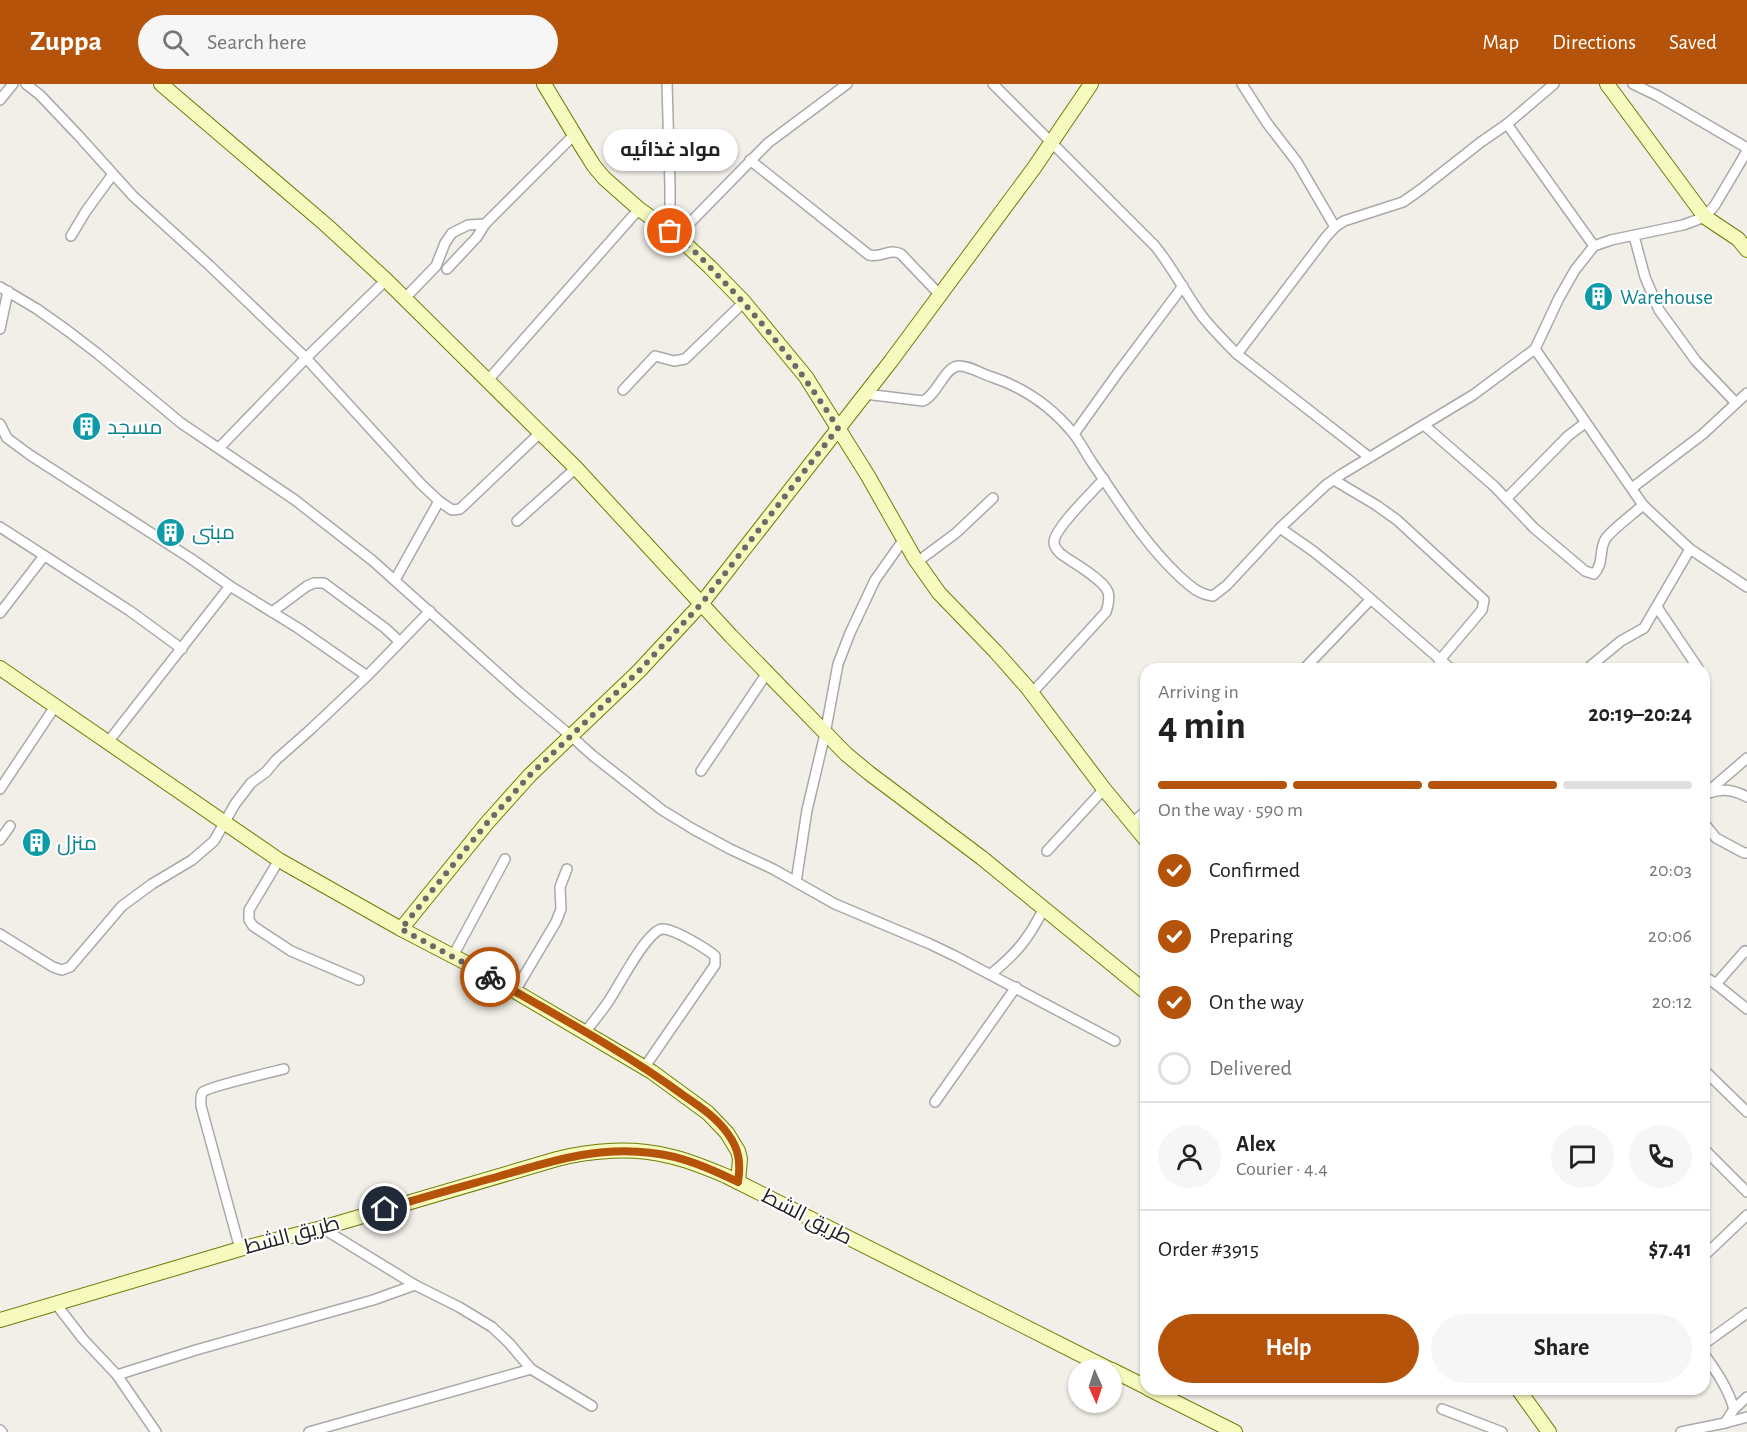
<!DOCTYPE html>
<html lang="en">
<head>
<meta charset="utf-8">
<style>
  body { margin:0; font-family:"Alegreya Sans",Cairo,sans-serif; background:#f6f6f6; color:#222; height:100vh; display:flex; flex-direction:column; font-size:22px; white-space:nowrap }
  * { box-sizing:border-box; margin:0 }
  p { font-size:20px; color:#767676 }
  .icon { flex:none; width:33px; height:33px; fill:none; stroke:currentColor; stroke-width:2; stroke-linecap:round; stroke-linejoin:round }
  .map { position:relative; flex:1; overflow:hidden }
  .details { position:absolute; left:1140px; top:579px; width:570px; height:732px; display:flex; flex-direction:column; background:#fff; border-radius:18px; box-shadow:0 2px 4px #0004 }
  .details>* { flex:none }
  .needle { width:39px; rotate:177deg }
  .fabs { position:absolute; left:1068px; top:1275px; display:grid; gap:12px }
  .fabs a { display:grid; place-items:center; width:54px; height:54px; border-radius:50%; background:#fff; box-shadow:0 2px 4px #0004; font-size:30px }
  .pin { position:absolute; display:grid; place-items:center; width:51px; height:51px; color:#fff; margin:-26px; border:3px solid #fff; border-radius:50%; box-shadow:0 2px 6px #0007 }
  .courier { position:absolute; display:grid; place-items:center; width:60px; height:60px; margin:-30px; border:4px solid #b45309; border-radius:50%; background:#fff; color:#222; box-shadow:0 2px 8px #0007 }
  .bubble { position:absolute; height:42px; border-radius:21px; background:#fff; box-shadow:0 2px 4px #0004; font-size:20px; font-weight:700; line-height:42px; text-align:center }
  .overview em { font-style:normal; font-weight:700 }
  .overview div { display:flex; flex-direction:column-reverse }
  .overview { display:flex; align-items:center; justify-content:space-between; height:102px; padding:0 18px }
  h1 { font-size:39px; font-weight:700; line-height:45px }
  .bar { display:grid; grid-template-columns:repeat(4,1fr); gap:9px 6px; align-content:center; height:72px; padding:0 18px }
  .bar i { height:8px; border-radius:4px; background:#e0e0e0 }
  .bar .on { background:#b45309 }
  .bar p { grid-column:span 4 }
  .line { display:flex; align-items:center; gap:15px; padding:0 18px; border-top:2px solid #e0e0e0 }
  .line div { flex:1 }
  .round { display:grid; place-items:center; flex:none; width:63px; height:63px; border-radius:32px; background:#f6f6f6 }
  ol { padding:0 18px; list-style:none }
  li { display:flex; align-items:center; gap:18px; height:66px }
  li p { margin-inline-start:auto }
  li .icon { padding:6px; border-radius:50%; background:#b45309; color:#fff; stroke-width:4 }
  li:last-child { color:#767676 }
  li i { width:33px; height:33px; border:3px solid #e0e0e0; border-radius:50% }
  .button { display:flex; gap:12px; margin-top:auto; padding:12px 18px }
  .button a { flex:1; height:69px; border-radius:36px; background:#b45309; color:#fff; font-size:24px; font-weight:700; line-height:69px; text-align:center }
  .button a+a { background:#f6f6f6; color:#222 }
  header { display:flex; align-items:center; gap:36px; box-sizing:border-box; height:84px; padding:0 30px; background:#b45309; color:#fff }
  header strong { font-size:28px }
  nav { display:flex; gap:33px; margin-inline-start:auto; font-size:21px }
  .search { width:420px; height:54px; background:#f6f6f6; display:flex; align-items:center; gap:15px; box-sizing:border-box; padding:0 21px; border-radius:33px; color:#767676; font-size:22px }
  .map>svg:first-child { display:block }
  .lines { fill:none; stroke-linecap:round; stroke-linejoin:round }
  .street-casing { stroke:#a9a9a9; stroke-width:12 }
  .secondary-casing { stroke:#707d05; stroke-width:16 }
  .street { stroke:#fff; stroke-width:9 }
  .secondary { stroke:#f7fabf; stroke-width:14 }
  .done { stroke:#6b6a68; stroke-width:6; stroke-dasharray:0 10.8 }
  .route { stroke:#b45309; stroke-width:8 }
  .labels { text-anchor:middle; dominant-baseline:central; stroke-width:4.5; stroke-linejoin:round; paint-order:stroke }
  .culture-label { font-size:21px; fill:#0d838f; stroke:#fff; text-anchor:start }
  .street-label { font-size:21px; fill:#222; stroke:#fff }
</style>
</head>
<body>
<header>
<strong>Zuppa</strong>
<div class="search"><svg class="icon" aria-label="search" viewBox="0 0 24 24"><circle cx="10" cy="10" r="6"/><path d="M15 15l6 6"/></svg>Search here</div>
<nav><a>Map</a><a>Directions</a><a>Saved</a></nav>
</header>
<div class="map">
<svg width="1747" height="1348" viewBox="0 0 1747 1348">
  <rect width="100%" height="100%" fill="#f2efe9"/>
  <g class="lines">
    <defs>
      <g id="street">
        <polyline points="26,0 40,11 78,51 133,112 209,181 306,274 421,400 439,417 395,496"/>
        <polyline points="667,0 670,102 670,147"/>
        <path d="M993,0L1155,162C1173,184 1185,209 1202,232C1213,246 1225,258 1237,270L1369,373"/>
        <polyline points="1242,0 1267,39 1297,78 1335,143"/>
        <polyline points="1633,0 1658,12 1747,64"/>
        <polyline points="0,16 13,0"/>
        <polyline points="1507,40 1594,162"/>
        <path d="M750,76L869,171C882,174 889,164 901,170L940,211"/>
        <polyline points="71,152 86,127 113,90"/>
        <polyline points="677,152 768,59 847,0"/>
        <polyline points="1634,152 1645,193 1659,226 1696,277 1736,319"/>
        <polyline points="447,185 477,153 485,140"/>
        <polyline points="0,203 37,225 68,247 98,270 181,339 295,416 373,477 520,609 571,652 592,671 662,726 693,745 730,765 773,785 835,820 930,860 955,872 1115,957"/>
        <polyline points="405,214 436,182 445,159 452,149 468,141 485,140 574,51"/>
        <polyline points="0,245 8,207"/>
        <polyline points="1535,265 1643,421 1690,465 1747,503"/>
        <polyline points="1237,270 1326,153 1335,143 1344,137 1403,118 1420,106 1481,58 1507,40 1554,0"/>
        <polyline points="488,296 639,125"/>
        <polyline points="623,306 655,272 674,277 685,275 744,218"/>
        <path d="M865,310L923,317C937,311 944,284 958,282C969,281 981,290 992,293C1025,304 1051,322 1073,349C1081,359 1086,370 1093,380C1120,419 1144,459 1179,492C1190,502 1198,510 1213,512L1227,501L1280,444L1313,467L1349,496L1451,585"/>
        <polyline points="0,340 7,354 30,371 190,474 230,502 298,544 367,592"/>
        <path d="M1424,341L1494,402L1534,444L1585,487L1594,490C1605,478 1598,466 1606,454C1615,443 1632,431 1643,421"/>
        <polyline points="1074,350 1117,290 1183,202"/>
        <polyline points="219,364 306,274 386,196"/>
        <polyline points="1334,396 1376,421 1397,436 1484,516 1482,526 1439,577"/>
        <polyline points="1632,404 1703,350 1747,309"/>
        <polyline points="1507,414 1568,352 1585,339"/>
        <polyline points="439,417 452,426 460,425 541,348"/>
        <polyline points="517,437 576,384"/>
        <polyline points="0,443 130,527 182,565"/>
        <polyline points="1280,444 1326,401 1342,390 1473,311 1535,265 1559,214 1575,186 1594,162 1611,156 1683,141 1705,133 1715,121 1747,67"/>
        <polyline points="917,478 956,449 993,414"/>
        <polyline points="1657,523 1698,584"/>
        <polyline points="272,528 307,502 314,499 324,499 385,544 400,558"/>
        <polyline points="0,529 44,472"/>
        <polyline points="1304,585 1371,515"/>
        <polyline points="1587,585 1621,557 1644,544 1690,465"/>
        <path d="M1032,609L1106,528C1108,522 1110,515 1108,508C1103,495 1073,479 1061,470C1058,467 1054,464 1054,458C1054,445 1093,407 1104,395"/>
        <polyline points="108,658 230,502"/>
        <polyline points="701,687 767,589"/>
        <polyline points="0,705 56,621"/>
        <path d="M1709,709C1723,704 1734,706 1747,713"/>
        <polyline points="1704,711 1747,674"/>
        <polyline points="1704,739 1716,754 1744,769 1747,769"/>
        <polyline points="1131,740 1146,727"/>
        <polyline points="0,756 10,742"/>
        <polyline points="1047,767 1104,705"/>
        <polyline points="279,776 249,826 249,836 253,842 291,867 359,896"/>
        <polyline points="796,798 807,726 825,650 838,580 850,549 875,496 904,455"/>
        <polyline points="0,850 53,883 62,886 70,883 122,822 152,800 192,776 214,757 235,720 251,699 266,688 276,676 311,645 367,592 430,527"/>
        <polyline points="453,872 505,775"/>
        <path d="M991,890C1017,869 1029,854 1044,824"/>
        <polyline points="1704,892 1716,900 1745,867 1747,868"/>
        <polyline points="1716,900 1747,925"/>
        <polyline points="515,907 556,838 561,825 560,803 567,785"/>
        <path d="M585,948C594,937 603,926 610,915C620,900 646,848 662,845C673,844 707,865 715,872V881L644,984"/>
        <polyline points="1704,986 1747,1028"/>
        <polyline points="935,1018 1016,903"/>
        <polyline points="1704,1065 1747,1108"/>
        <polyline points="322,1144 415,1201 459,1223 492,1243 509,1259 531,1285 592,1322"/>
        <path d="M240,1165L201,1022C201,1018 200,1011 203,1008C208,1003 272,988 284,985"/>
        <polyline points="1704,1172 1747,1131"/>
        <polyline points="56,1220 83,1255 117,1291 156,1348"/>
        <polyline points="1704,1260 1747,1229"/>
        <path d="M1704,1270C1716,1287 1728,1304 1734,1325"/>
        <polyline points="117,1291 196,1266 373,1216 415,1201"/>
        <polyline points="1442,1325 1502,1348"/>
        <polyline points="1725,1339 1747,1333"/>
        <polyline points="0,1346 2,1348"/>
        <polyline points="309,1348 531,1285"/>
        <polyline points="1681,1348 1725,1339 1734,1325 1747,1313"/>
      </g>
      <g id="secondary">
        <polyline points="161,0 325,140 386,196 576,384 731,552 846,670 869,689 982,774 1146,908"/>
        <polyline points="544,0 582,63 594,82 604,94 639,125 677,152 710,183 744,218 806,293 868,392 915,475 939,509 996,568 1027,603 1104,705 1146,756"/>
        <polyline points="1607,0 1705,133 1738,155 1747,166"/>
        <polyline points="0,584 279,776 401,845 472,882 652,988 708,1029 727,1049 738,1067 740,1075 738,1098"/>
        <polyline points="401,845 487,739 530,691 639,587 702,519 891,277 1034,84 1091,0"/>
        <path d="M0,1236L240,1165L322,1144L557,1075C592,1066 633,1063 669,1072C688,1076 707,1084 726,1092L1111,1286"/>
        <polyline points="1112,1286 1146,1303"/>
        <polyline points="1149,1305 1235,1348"/>
        <polyline points="1518,1305 1549,1348"/>
      </g>
    </defs>
    <!-- street casing -->
    <use href="#street" class="street-casing"/>
    <!-- secondary casing -->
    <use href="#secondary" class="secondary-casing"/>
    <!-- street -->
    <use href="#street" class="street"/>
    <!-- secondary -->
    <use href="#secondary" class="secondary"/>
  </g>
  <g class="lines">
    <!-- done -->
    <path class="done" d="M490,893L401,845L487,739L530,691L639,587L702,519L838,344C805,292 767,242 724,198C707,180 690,161 670,147"/>
    <!-- route -->
    <path class="route" d="M385,1125C423,1113 461,1103 500,1092C552,1077 597,1062 652,1069C682,1072 711,1085 738,1098C741,1079 739,1065 728,1050C716,1033 699,1022 683,1011C622,966 555,931 490,893"/>
  </g>
  <!-- icons -->
  <defs>
    <symbol id="building-disc" viewBox="-11 -11 22 22"><circle r="9.5" fill="#0f9aa8" stroke="#fff"/><path d="M-4-6H4V6H1V3H-1V6H-4ZM-2.5-4.3h1.7v1.8h-1.7ZM.8-4.3h1.7v1.8H.8ZM-2.5-1h1.7V.8h-1.7ZM.8-1h1.7V.8H.8Z" fill="#fff"/></symbol>
  </defs>
  <g fill-rule="evenodd">
    <use href="#building-disc" x="1582" y="196" width="33" height="33"/>
    <use href="#building-disc" x="70" y="326" width="33" height="33"/>
    <use href="#building-disc" x="154" y="432" width="33" height="33"/>
    <use href="#building-disc" x="20" y="742" width="33" height="33"/>
  </g>
  <g class="labels">
    <!-- culture labels -->
    <g class="culture-label">
      <text x="1620" y="213">Warehouse</text>
      <text x="107" y="343">مسجد</text>
      <text x="192" y="448">مبنى</text>
      <text x="57" y="759">منزل</text>
    </g>
    <!-- street labels -->
    <g class="street-label">
      <text transform="translate(807 1133) rotate(27)">طريق الشط</text>
      <text transform="translate(292 1151) rotate(-15)">طريق الشط</text>
    </g>
  </g>
</svg>
<div class="fabs">
<a><svg class="needle" viewBox="-14 -14 28 28"><path d="M0-13l5 13h-10z" fill="#e53935"/><path d="M0 13l5-13h-10z" fill="#767676"/></svg></a>
</div>
<div class="pin" style="left:670px;top:147px;background:#ea580c"><svg class="icon" aria-label="bag" viewBox="0 0 24 24"><path d="M5 8h14l-1 12H6zM9 8a3 3 0 0 1 6 0"/></svg></div>
<div class="pin" style="left:385px;top:1125px;background:#1f2937"><svg class="icon" aria-label="home" viewBox="0 0 24 24"><path d="M3 11l9-7 9 7M6 9v11h12V9"/></svg></div>
<div class="courier" style="left:490px;top:893px"><svg class="icon" aria-label="bike" viewBox="0 0 24 24"><circle cx="6" cy="16" r="4"/><circle cx="18" cy="16" r="4"/><path d="M6 16l4-8h5l3 8M10 8l3 8H6M13 5h3"/></svg></div>
<div class="bubble" style="left:603px;top:45px;width:135px">مواد غذائيه</div>
<section class="details">
<div class="overview"><div><h1>4 min</h1><p>Arriving in</p></div><em>20:19–20:24</em></div>
<div class="bar"><i class="on"></i><i class="on"></i><i class="on"></i><i></i><p>On the way · 590 m</p></div>
<ol>
<li><svg class="icon" aria-label="check" viewBox="0 0 24 24"><path d="M5 12l5 5 9-10"/></svg>Confirmed<p>20:03</p></li>
<li><svg class="icon" aria-label="check" viewBox="0 0 24 24"><path d="M5 12l5 5 9-10"/></svg>Preparing<p>20:06</p></li>
<li><svg class="icon" aria-label="check" viewBox="0 0 24 24"><path d="M5 12l5 5 9-10"/></svg>On the way<p>20:12</p></li>
<li><i></i>Delivered</li>
</ol>
<div class="line" style="height:108px"><a class="round"><svg class="icon" aria-label="person" viewBox="0 0 24 24"><circle cx="12" cy="8" r="4"/><path d="M4 21q1-7 8-7t8 7"/></svg></a><div><b>Alex</b><p>Courier · 4.4</p></div><a class="round"><svg class="icon" aria-label="chat" viewBox="0 0 24 24"><path d="M4 5h16v11H9l-5 4z"/></svg></a><a class="round"><svg class="icon" aria-label="phone" viewBox="0 0 24 24"><path d="M5 4h4l2 5-3 2q2 4 5 5l2-3 5 2v4C11 20 4 13 5 4z"/></svg></a></div>
<div class="line" style="height:78px"><div>Order #3915</div><b>$7.41</b></div>
<div class="button"><a>Help</a><a>Share</a></div>
</section>
</div>
</body>
</html>
